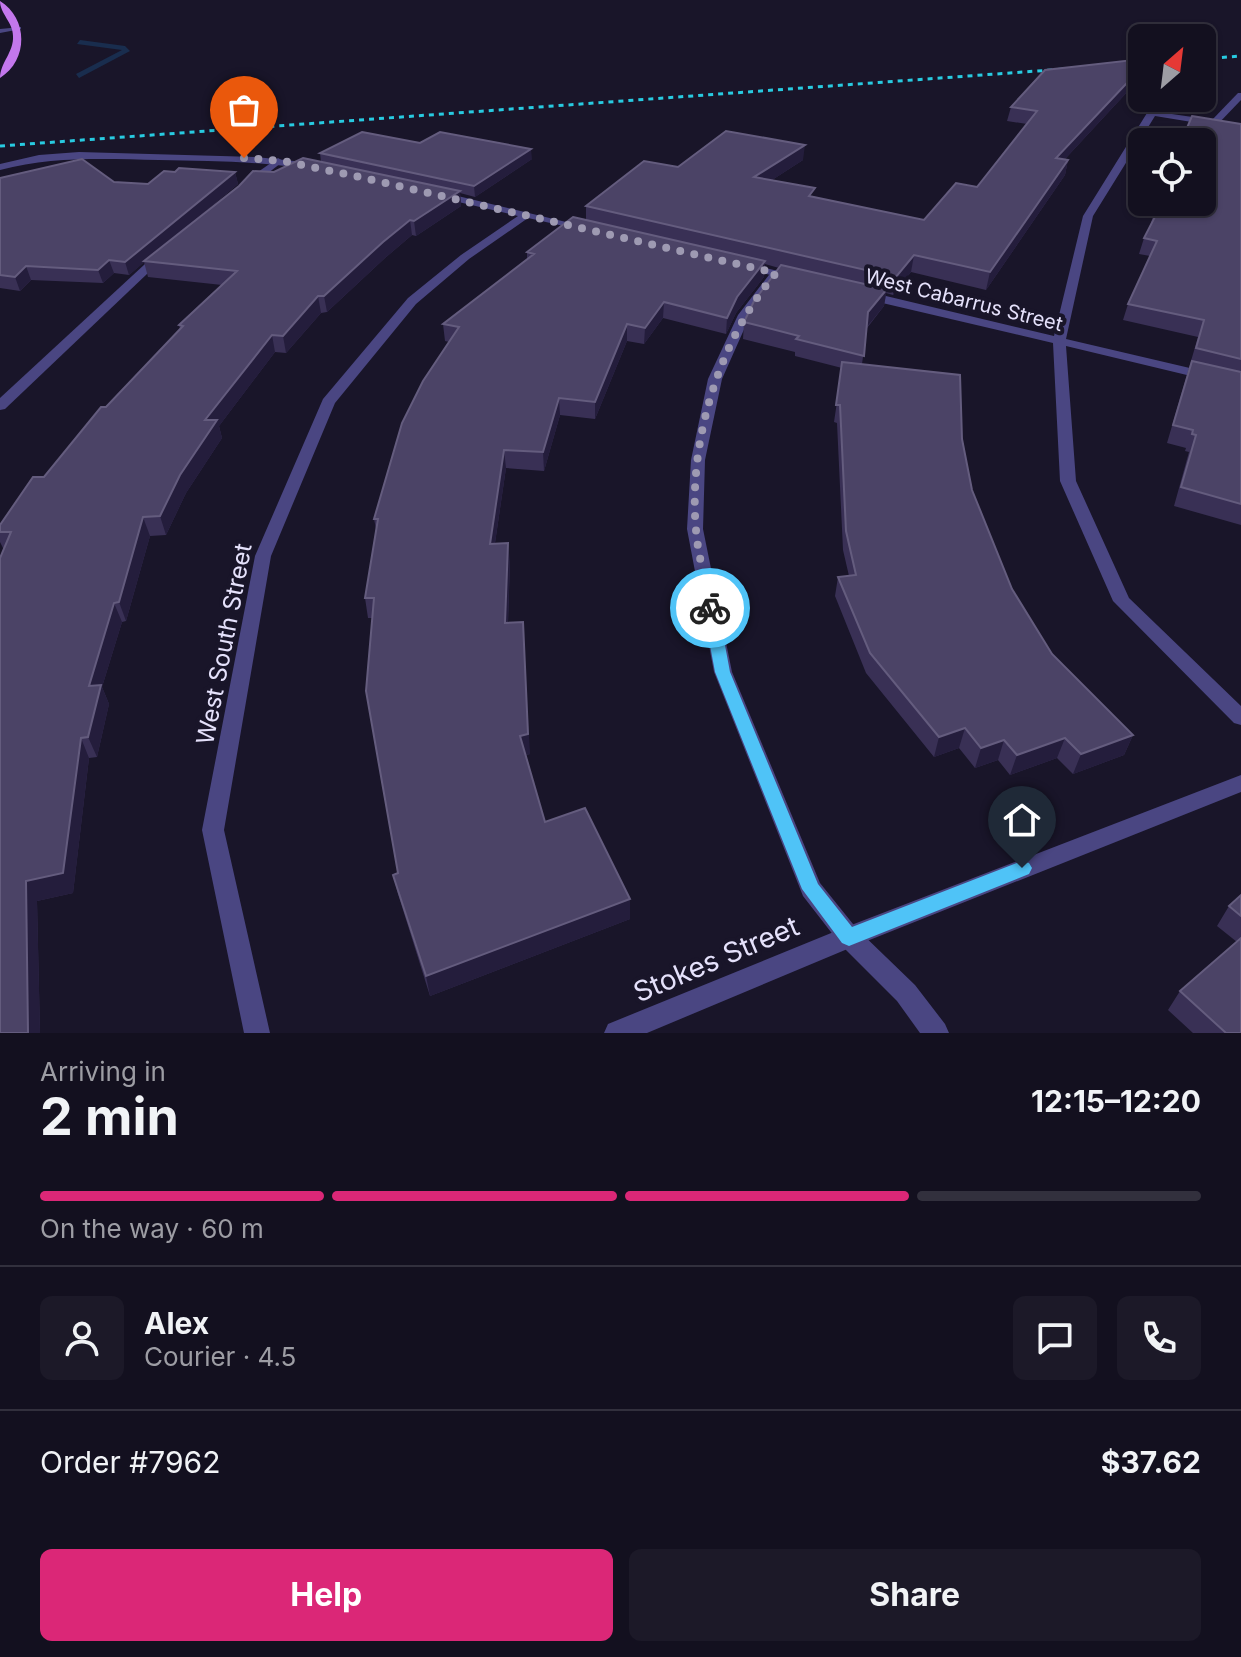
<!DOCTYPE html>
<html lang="en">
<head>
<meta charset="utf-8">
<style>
  body { margin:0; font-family:Inter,sans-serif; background:#1c1928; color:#f1f3f6; height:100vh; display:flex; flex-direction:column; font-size:30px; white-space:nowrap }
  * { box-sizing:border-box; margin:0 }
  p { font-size:26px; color:#9d9da4 }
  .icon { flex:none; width:44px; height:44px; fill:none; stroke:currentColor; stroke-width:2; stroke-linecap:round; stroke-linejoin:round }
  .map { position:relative; height:1033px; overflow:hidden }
  .drawer { display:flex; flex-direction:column; background:#13101f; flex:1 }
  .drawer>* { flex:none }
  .needle { width:52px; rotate:28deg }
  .controls { position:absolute; left:1128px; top:24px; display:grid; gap:16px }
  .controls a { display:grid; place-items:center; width:88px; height:88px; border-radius:12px; background:#13101f; box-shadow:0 2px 6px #0004,0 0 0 2px #32303d; font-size:40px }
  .pin { position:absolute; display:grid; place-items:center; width:68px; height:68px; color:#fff; margin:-82px -34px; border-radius:50% 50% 50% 0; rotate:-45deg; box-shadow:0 0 8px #0007 }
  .pin .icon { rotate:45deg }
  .courier { position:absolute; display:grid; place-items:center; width:80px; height:80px; margin:-40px; border:6px solid #4fc3f7; border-radius:50%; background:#fff; color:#222; box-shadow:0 2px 10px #0007 }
  .summary em { font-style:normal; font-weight:700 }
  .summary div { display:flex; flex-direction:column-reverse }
  .summary { display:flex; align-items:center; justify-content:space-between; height:136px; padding:0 40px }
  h1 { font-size:52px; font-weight:700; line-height:60px }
  .bar { display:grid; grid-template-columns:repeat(4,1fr); gap:12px 8px; align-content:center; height:96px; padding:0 40px }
  .bar i { height:10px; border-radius:6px; background:#32303d }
  .bar .active { background:#db2777 }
  .bar p { grid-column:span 4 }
  .line { display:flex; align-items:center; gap:20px; padding:0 40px; border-top:2px solid #32303d }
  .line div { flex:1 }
  .round { display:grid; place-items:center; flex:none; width:84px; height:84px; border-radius:12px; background:#1c1928 }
  .action { display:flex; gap:16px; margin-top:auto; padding:16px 40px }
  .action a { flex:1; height:92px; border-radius:12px; background:#db2777; color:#fff; font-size:32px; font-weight:700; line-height:92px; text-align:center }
  .action a+a { background:#1c1928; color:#f1f3f6 }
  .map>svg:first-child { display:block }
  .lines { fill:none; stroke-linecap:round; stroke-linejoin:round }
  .stream { fill:#192d4e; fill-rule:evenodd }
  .service { fill:#4a4682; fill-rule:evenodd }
  .minor { fill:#4a4682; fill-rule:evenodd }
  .primary { fill:#c377ec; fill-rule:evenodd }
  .rail { stroke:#28cae0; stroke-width:3; stroke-dasharray:5 5; stroke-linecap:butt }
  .wall { fill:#393055 }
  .shaded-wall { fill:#241d3c }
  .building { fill:#4b4366; stroke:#645c7e; stroke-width:2 }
  .route { fill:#4fc3f7 }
  .done { stroke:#9e9ab2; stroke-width:8; stroke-dasharray:0 14.4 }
  .labels { text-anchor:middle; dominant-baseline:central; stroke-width:8; stroke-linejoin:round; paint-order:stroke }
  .far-street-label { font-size:20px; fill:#e5e1fb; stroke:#191529 }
  .street-label { font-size:24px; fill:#e5e1fb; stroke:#191529 }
  .near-street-label { font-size:28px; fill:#e5e1fb; stroke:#191529 }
</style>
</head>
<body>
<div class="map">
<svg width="1241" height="1033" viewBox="0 0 1241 1033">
  <rect width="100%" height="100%" fill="#191529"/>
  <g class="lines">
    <!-- stream -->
    <polygon class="stream" points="80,40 125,46 130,51 79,78 76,74 122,50 77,44"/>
    <!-- service -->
    <g class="service">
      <polygon points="1238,93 1241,93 1241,100 1217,125 1211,125 1211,121"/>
      <polygon points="278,158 283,161 281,163 249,188 241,188 241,184"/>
      <polygon points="158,252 168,254 5,409 0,410 0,398"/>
      <polygon points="776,270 782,273 750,316 722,379 705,460 703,529 732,672 820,883 857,929 915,985 945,1024 949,1033 920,1033 897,1001 841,945 803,896 714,672 687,529 691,460 708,379 738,315 772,271"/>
    </g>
    <!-- minor -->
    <g class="minor">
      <polygon points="21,27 21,29 0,33 0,29"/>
      <polygon points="1160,99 1164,102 1158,112 1241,124 1241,130 1155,116 1093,216 1066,339 1241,380 1241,388 1066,346 1076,481 1129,598 1241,706 1241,725 1234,723 1113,601 1060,481 1053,343 861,298 859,295 865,291 1054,336 1083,216 1147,113"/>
      <path d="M79,152L256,157L294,161L318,167L313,170C262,161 211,161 159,160C105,159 53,156 0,170V164L39,155Z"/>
      <polygon points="441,192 591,228 586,231 528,218 469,259 416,304 335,403 271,556 224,830 270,1033 244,1033 202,830 255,556 323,399 408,298 461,255 518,216 437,197 436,195"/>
      <polygon points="744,263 800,276 802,278 796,281 740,268 738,266"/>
      <polygon points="1241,775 1241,792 857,945 647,1033 604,1033 608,1024 841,929"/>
    </g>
    <!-- primary -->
    <path class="primary" d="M0,1C28,18 29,60 0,78C0,63 14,52 13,36C13,22 0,14 0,1Z"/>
    <!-- rail -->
    <g class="rail">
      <polyline points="1202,59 1241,56"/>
      <polyline points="0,146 1065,69"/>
    </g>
  </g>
  <!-- wall -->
  <g class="wall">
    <polygon points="1142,76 1065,159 1068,160 1065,175 986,290 911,272 893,295 886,293 884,306 867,328 862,364 962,439 972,490 1012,589 1052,654 1133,735 1124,755 1073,774 1057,758 1010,775 998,760 975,768 959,748 934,757 866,673 835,596 838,577 849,576 843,550 837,423 834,422 842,368 795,356 795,352 743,339 744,322 779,268 765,264 764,277 736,313 726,334 663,318 644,344 627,341 595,419 560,415 544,471 506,468 495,543 510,562 508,623 530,754 526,755 545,822 630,919 430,996 398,894 393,875 398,873 372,618 368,618 365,598 376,529 374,519 449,342 445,341 443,324 527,259 527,252 586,220 586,206 678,167 803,160 772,180 814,197 924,220 977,187 1027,124 1007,121 1011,107"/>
    <polygon points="1241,124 1241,525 1174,506 1189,452 1185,451 1186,448 1167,443 1198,337 1123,320 1128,304 1150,256 1139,254 1144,238 1152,223 1151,223 1155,209"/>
    <polygon points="420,143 532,159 475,197 460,193 461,206 416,236 412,235 385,258 327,312 321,313 286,353 275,352 219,426 222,438 186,493 166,535 150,536 126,621 122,622 102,687 109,704 97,757 89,758 73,893 37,901 40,1033 0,1033 4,550 0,542 0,525 106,407 180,329 179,325 222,285 148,277 144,262 129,275 114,273 103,283 31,280 20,291 0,288 0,178 148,184 235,172 238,184 177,235 274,172 321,162 320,153"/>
    <polygon points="1241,895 1241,1033 1193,1033 1168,1010 1180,991 1237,942 1217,926 1229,906"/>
  </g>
  <!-- shaded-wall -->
  <g class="shaded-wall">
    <polygon points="1142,67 1142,76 1052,173 1056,158"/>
    <polygon points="805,145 803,160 752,193 754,177"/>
    <polygon points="531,149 532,159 475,197 474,186"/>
    <polygon points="1068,160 1065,175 986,290 990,272"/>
    <polygon points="235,172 238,184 129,275 125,262"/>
    <polygon points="460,191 461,206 416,236 414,221"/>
    <polygon points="410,220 412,235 385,258 327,312 324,296 383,242"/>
    <polygon points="914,255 911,272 893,295 896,277"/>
    <polygon points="109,260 114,273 103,283 98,270"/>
    <polygon points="765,261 764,277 736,313 726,334 727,318 737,297"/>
    <polygon points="26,266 31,280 20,291 15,277"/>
    <polygon points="887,289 884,306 866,328 868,312"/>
    <polygon points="318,296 321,313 286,353 283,336"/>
    <polygon points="664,302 663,318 644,344 645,328"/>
    <polygon points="627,324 627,341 595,419 595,402"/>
    <polygon points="272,335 275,352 219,426 222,438 186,493 166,535 160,516 205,420"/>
    <polygon points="559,398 560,415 544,471 543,452"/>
    <polygon points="504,450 506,468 492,563 490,544"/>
    <polygon points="143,517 150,536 126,621 119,602"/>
    <polygon points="508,543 510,562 507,643 505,623"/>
    <polygon points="114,603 122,622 102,687 109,704 97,757 88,737 89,686"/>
    <polygon points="523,622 530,754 522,756 520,736"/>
    <polygon points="965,728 959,748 934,757 939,737"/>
    <polygon points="1133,735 1124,755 1073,774 1081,754"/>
    <polygon points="81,738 89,758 73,893 37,901 40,1033 28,1033 26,881"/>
    <polygon points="1065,738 1057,758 1010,775 1017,755"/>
    <polygon points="1004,740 998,760 975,768 981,748"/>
    <polygon points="630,899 630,919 430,996 426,976"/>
  </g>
  <!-- building -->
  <g class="building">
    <polygon points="1142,59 1142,67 1056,158 1068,160 990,272 914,255 896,277 586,206 644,161 678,167 726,131 805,145 754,177 815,188 809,196 924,220 956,183 977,187 1037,111 1011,107 1045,70"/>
    <polygon points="1192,116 1241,124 1241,359 1196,348 1204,320 1128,304 1157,241 1144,238 1159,209 1155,209 1158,202 1202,202 1202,142 1181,142"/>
    <polygon points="362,132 420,143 440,132 531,149 474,186 320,153"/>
    <polygon points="303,158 460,191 414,221 410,220 383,242 324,296 318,296 283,336 272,335 205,420 217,420 180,475 160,516 143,517 119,602 114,603 89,686 101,685 88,737 81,738 63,873 26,881 28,1033 0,1033 0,558 11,532 0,532 0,525 33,477 44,477 101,407 106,407 183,326 179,325 237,271 144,261 239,186 253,171 274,172"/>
    <polygon points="82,159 114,182 148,184 164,171 175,172 179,168 235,172 125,262 109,260 98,270 26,266 15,277 0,275 0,178"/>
    <polygon points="573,217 765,261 737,297 727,318 664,302 645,328 627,324 595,402 559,398 543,452 504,450 490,544 508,543 505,623 523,622 528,734 520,736 545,822 585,808 630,899 426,976 393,875 398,873 366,691 374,598 365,598 378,519 374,519 402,423 423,381 459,327 443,324 534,254 527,252"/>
    <polygon points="781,265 887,289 868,312 864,356 796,339 799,336 744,322 754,301"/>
    <polygon points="1192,361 1241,372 1241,504 1181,487 1196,435 1192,434 1193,430 1173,425"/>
    <polygon points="842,362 960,375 962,439 972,490 1012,589 1052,654 1133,735 1081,754 1065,738 1017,755 1004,740 981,748 965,728 939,737 870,653 838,577 856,575 846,531 840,405 836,405"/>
    <polygon points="1241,895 1241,916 1229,906"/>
    <polygon points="1241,938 1241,1033 1226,1033 1180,991"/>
  </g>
  <!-- route -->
  <polygon class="route" points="710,603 718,608 730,672 818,884 852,927 1022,861 1029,863 1032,868 1029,874 849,946 842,943 802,889 715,672 703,608"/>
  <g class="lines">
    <!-- done -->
    <path class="done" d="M244,158L283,161L355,176L776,273C719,340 688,442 696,530C698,556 706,582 710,608"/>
  </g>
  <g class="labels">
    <!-- far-street labels -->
    <g class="far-street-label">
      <text transform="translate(964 300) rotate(14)">West Cabarrus Street</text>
    </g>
    <!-- street labels -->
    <g class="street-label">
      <text transform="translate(224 644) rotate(-79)">West South Street</text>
    </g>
    <!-- near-street labels -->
    <g class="near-street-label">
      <text transform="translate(716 959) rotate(-23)">Stokes Street</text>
    </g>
  </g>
</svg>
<div class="controls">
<a><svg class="needle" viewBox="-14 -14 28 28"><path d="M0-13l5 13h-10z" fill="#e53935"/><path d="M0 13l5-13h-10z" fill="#9d9da4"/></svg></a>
<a><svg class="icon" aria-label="locate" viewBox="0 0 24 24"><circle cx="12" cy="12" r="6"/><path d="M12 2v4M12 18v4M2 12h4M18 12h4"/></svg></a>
</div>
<div class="pin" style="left:244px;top:158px;background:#ea580c"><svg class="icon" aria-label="bag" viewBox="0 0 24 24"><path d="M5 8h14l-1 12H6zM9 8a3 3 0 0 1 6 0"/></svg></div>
<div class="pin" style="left:1022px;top:868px;background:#1f2937"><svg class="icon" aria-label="home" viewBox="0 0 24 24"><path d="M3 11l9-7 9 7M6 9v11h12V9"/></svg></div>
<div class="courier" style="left:710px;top:608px"><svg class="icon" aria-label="bike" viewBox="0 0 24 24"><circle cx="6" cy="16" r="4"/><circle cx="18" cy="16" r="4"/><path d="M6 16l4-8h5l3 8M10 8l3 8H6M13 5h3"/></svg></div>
</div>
<section class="drawer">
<div class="summary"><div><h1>2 min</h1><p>Arriving in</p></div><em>12:15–12:20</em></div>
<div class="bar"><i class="active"></i><i class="active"></i><i class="active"></i><i></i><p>On the way · 60 m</p></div>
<div class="line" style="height:144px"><a class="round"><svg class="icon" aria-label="person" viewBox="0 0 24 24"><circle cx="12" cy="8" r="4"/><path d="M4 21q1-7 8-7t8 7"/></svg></a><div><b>Alex</b><p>Courier · 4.5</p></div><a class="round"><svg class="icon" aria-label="chat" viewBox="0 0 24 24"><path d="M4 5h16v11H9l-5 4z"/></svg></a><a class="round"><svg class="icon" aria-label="phone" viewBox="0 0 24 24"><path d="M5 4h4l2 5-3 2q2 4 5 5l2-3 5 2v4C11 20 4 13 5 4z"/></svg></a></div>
<div class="line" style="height:104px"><div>Order #7962</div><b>$37.62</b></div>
<div class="action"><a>Help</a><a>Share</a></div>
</section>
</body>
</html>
